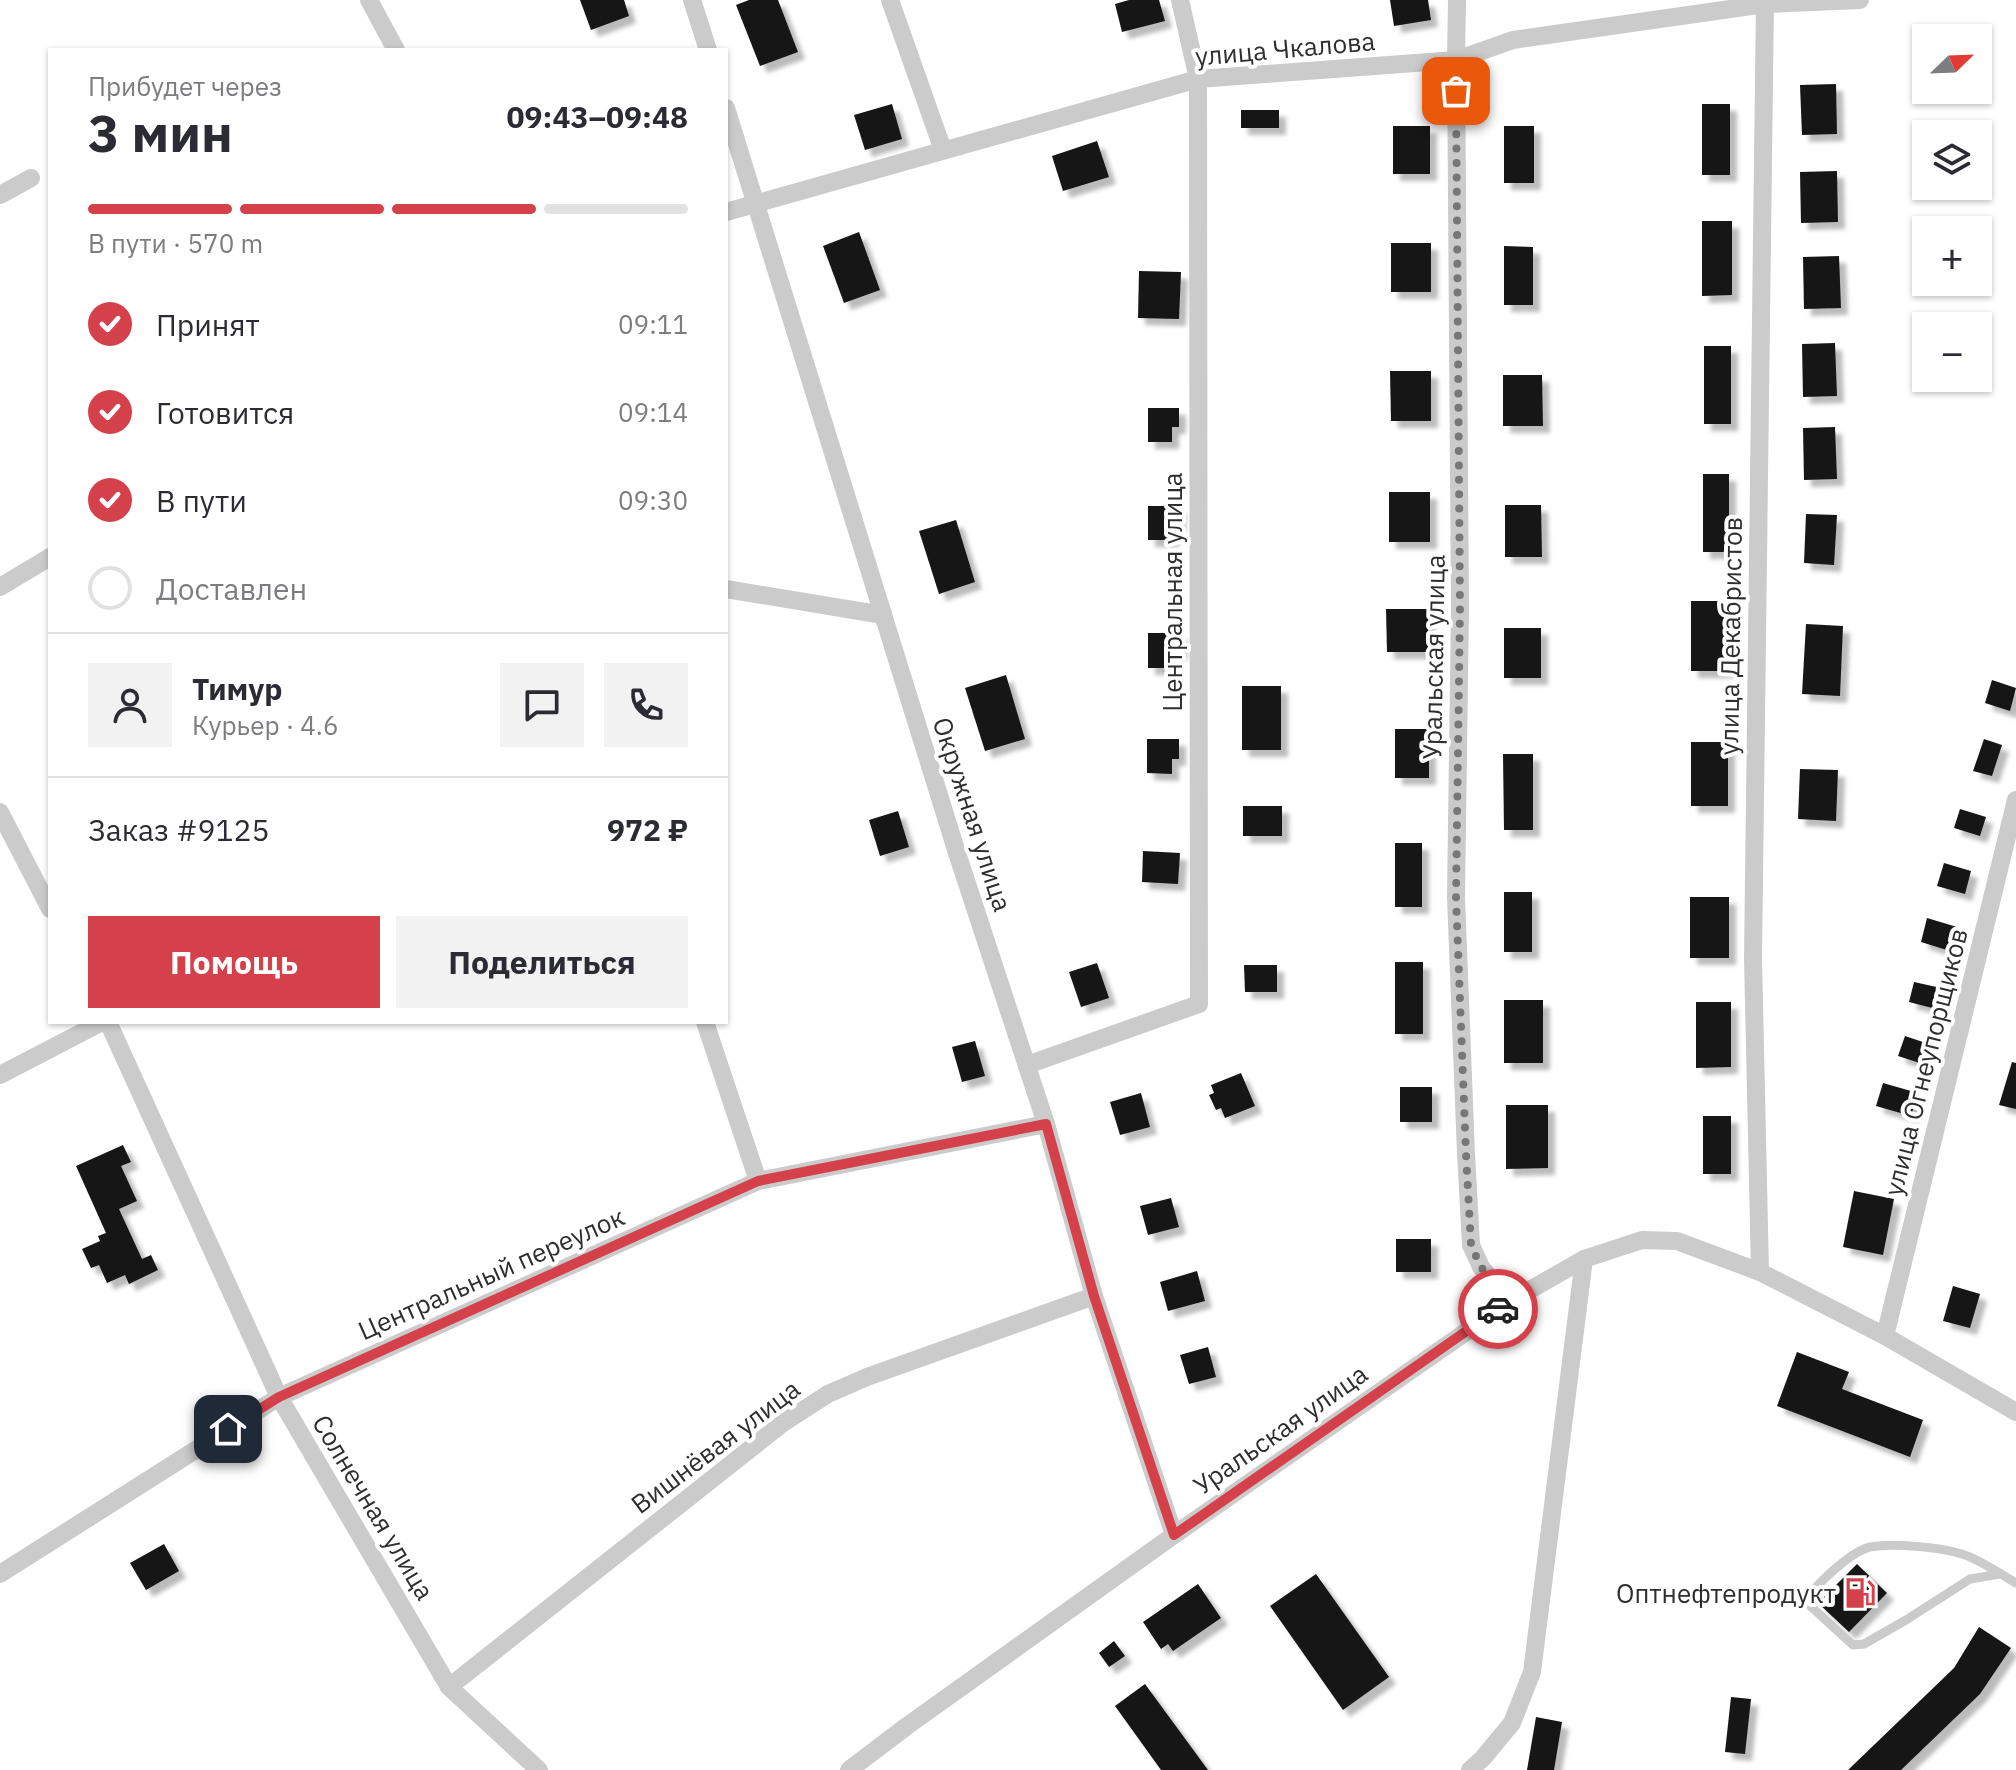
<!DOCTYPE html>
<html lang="ru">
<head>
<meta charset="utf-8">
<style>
  body { margin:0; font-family:"IBM Plex Sans",sans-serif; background:#f2f2f3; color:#2b2b33; height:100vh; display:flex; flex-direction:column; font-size:30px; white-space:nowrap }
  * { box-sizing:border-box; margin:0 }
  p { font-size:26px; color:#7c7c81 }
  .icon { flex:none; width:44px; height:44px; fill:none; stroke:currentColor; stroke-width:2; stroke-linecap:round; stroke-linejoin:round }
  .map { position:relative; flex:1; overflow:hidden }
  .details { position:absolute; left:48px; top:48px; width:680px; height:976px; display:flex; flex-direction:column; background:#fff; border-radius:0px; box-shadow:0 2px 6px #0004 }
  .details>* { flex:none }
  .needle { width:52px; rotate:67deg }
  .fabs { position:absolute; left:1912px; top:24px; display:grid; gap:16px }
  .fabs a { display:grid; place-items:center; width:80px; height:80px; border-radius:0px; background:#fff; box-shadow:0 2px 6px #0004; font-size:40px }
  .pin { position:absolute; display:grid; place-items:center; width:68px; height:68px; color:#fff; margin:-34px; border-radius:16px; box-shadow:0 4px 12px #0006 }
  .courier { position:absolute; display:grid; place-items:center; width:80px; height:80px; margin:-40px; border:6px solid #d4414a; border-radius:50%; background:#fff; color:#222; box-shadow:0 2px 10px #0007 }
  .head em { font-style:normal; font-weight:800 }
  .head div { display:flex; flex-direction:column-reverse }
  .head { display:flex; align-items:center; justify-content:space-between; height:136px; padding:0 40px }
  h1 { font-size:52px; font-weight:800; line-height:60px }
  .bar { display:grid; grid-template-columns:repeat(4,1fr); gap:12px 8px; align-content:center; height:96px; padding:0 40px }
  .bar i { height:10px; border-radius:6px; background:#e1e1e2 }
  .bar .on { background:#d4414a }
  .bar p { grid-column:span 4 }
  .line { display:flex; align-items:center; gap:20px; padding:0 40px; border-top:2px solid #e1e1e2 }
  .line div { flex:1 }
  .round { display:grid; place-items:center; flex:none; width:84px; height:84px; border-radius:0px; background:#f2f2f3 }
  ol { padding:0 40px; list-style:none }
  li { display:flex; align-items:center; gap:24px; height:88px }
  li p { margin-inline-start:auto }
  li .icon { padding:8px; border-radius:50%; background:#d4414a; color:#fff; stroke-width:4 }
  li:last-child { color:#7c7c81 }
  li i { width:44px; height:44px; border:4px solid #e1e1e2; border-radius:50% }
  .action { display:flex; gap:16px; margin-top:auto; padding:16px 40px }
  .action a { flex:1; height:92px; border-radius:0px; background:#d4414a; color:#fff; font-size:32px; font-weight:800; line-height:92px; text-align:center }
  .action a+a { background:#f2f2f3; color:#2b2b33 }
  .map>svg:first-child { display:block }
  .building { fill:#151515; filter:url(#shadow) }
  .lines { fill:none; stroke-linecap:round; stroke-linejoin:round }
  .service { stroke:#cbcbcb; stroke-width:9 }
  .minor { stroke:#cbcbcb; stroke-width:18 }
  .done { stroke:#777; stroke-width:8; stroke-dasharray:0 14.4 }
  .route { stroke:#d4414a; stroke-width:10 }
  .labels { text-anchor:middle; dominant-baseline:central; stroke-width:8; stroke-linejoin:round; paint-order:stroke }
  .street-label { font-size:26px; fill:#2e2e2e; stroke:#fff }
  .poi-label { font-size:26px; fill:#2e2e2e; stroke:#fff; text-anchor:end }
</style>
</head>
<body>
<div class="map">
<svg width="2016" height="1770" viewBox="0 0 2016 1770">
  <defs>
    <filter id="shadow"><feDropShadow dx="7" dy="7" stdDeviation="2" flood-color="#0004"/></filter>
  </defs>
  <rect width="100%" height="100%" fill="#fff"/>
  <!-- building -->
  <g class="building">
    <polygon points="580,0 624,0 629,16 591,30"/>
    <polygon points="749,0 778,0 798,52 760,66 736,5"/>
    <polygon points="1129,0 1159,0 1165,21 1122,32 1115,4"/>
    <polygon points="1390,0 1428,0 1431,20 1394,26"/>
    <polygon points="1836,84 1837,134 1802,135 1800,85"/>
    <polygon points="892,104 902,139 865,150 854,115"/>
    <rect x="1702" y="104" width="28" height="71"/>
    <rect x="1241" y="110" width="38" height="18"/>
    <rect x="1393" y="126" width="37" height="48"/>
    <rect x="1504" y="126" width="30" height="57"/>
    <polygon points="1097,141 1109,177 1063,191 1052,156"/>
    <polygon points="1837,171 1838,222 1801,223 1800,172"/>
    <polygon points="1702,221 1732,221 1732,295 1702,296"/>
    <polygon points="859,232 880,290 844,303 823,246"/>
    <rect x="1391" y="243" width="40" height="49"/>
    <polygon points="1504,246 1533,247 1533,305 1504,305"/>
    <polygon points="1839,256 1841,308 1804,309 1803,257"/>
    <polygon points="1139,271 1181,272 1179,319 1138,318"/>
    <polygon points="1835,343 1837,396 1803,397 1802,344"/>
    <rect x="1704" y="346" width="27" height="78"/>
    <polygon points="1390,371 1431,371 1431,421 1391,421"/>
    <polygon points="1503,375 1542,375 1543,426 1503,426"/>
    <polygon points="1148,408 1179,408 1179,427 1172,427 1172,442 1148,442"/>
    <polygon points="1835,427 1837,479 1804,480 1803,428"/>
    <rect x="1703" y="474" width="26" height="78"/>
    <rect x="1389" y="492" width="41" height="50"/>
    <polygon points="1505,505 1541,505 1542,557 1505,557"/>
    <polygon points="1148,506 1179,506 1179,525 1172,525 1172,540 1148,540"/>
    <polygon points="1806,514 1837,515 1834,565 1804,563"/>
    <polygon points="956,520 975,582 939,594 919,531"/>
    <polygon points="1691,601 1730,601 1729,671 1691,671"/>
    <polygon points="1386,609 1428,609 1428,652 1387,652"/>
    <polygon points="1806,624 1843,626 1840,696 1802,694"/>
    <rect x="1504" y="628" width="37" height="50"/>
    <polygon points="1148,633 1180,633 1180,653 1173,653 1173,668 1148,668"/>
    <polygon points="1006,675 1025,739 985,751 965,688"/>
    <polygon points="1992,680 2016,688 2010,711 1985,703"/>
    <rect x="1242" y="686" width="39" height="64"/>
    <rect x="1395" y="729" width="34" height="49"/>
    <polygon points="1147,739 1179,739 1179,759 1172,759 1172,774 1147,773"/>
    <polygon points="1984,739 2002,745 1992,776 1973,771"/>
    <rect x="1691" y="742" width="37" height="64"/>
    <polygon points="1503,754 1533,754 1533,830 1504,830"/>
    <polygon points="1800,769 1838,770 1836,821 1798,819"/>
    <rect x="1243" y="806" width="39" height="30"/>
    <polygon points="1960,809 1986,817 1980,836 1954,828"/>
    <polygon points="898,811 909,847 880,856 869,820"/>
    <rect x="1395" y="843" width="27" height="64"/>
    <polygon points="1143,851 1180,853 1178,884 1142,882"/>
    <polygon points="1944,863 1971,871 1965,894 1937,886"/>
    <rect x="1504" y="892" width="28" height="60"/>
    <rect x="1690" y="897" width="39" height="61"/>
    <polygon points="1927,918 1957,927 1950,951 1921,942"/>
    <rect x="1395" y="962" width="28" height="72"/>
    <polygon points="1097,963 1109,998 1081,1007 1069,972"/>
    <polygon points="1244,965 1277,965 1277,992 1245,992"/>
    <polygon points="1914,982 1941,988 1936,1009 1909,1002"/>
    <rect x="1504" y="1000" width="39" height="63"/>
    <polygon points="1696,1002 1731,1002 1731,1067 1696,1068"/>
    <polygon points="1905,1036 1929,1044 1923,1064 1898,1056"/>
    <polygon points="975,1041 985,1076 962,1082 952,1047"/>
    <polygon points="2012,1062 2016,1063 2016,1109 1999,1105"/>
    <polygon points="1241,1073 1255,1106 1225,1118 1221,1108 1216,1110 1209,1095 1214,1093 1211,1085"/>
    <polygon points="1883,1083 1918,1093 1911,1116 1876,1106"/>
    <rect x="1400" y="1087" width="32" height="35"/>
    <polygon points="1141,1093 1150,1127 1120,1135 1110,1102"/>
    <polygon points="1506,1105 1548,1105 1548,1168 1506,1169"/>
    <rect x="1703" y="1116" width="28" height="58"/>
    <polygon points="123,1145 131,1162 121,1166 137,1201 119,1209 142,1259 151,1255 158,1270 129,1284 125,1275 107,1283 99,1265 91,1268 82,1249 100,1241 98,1236 106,1233 76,1166"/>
    <polygon points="1854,1191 1894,1199 1883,1255 1843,1247"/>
    <polygon points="1171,1198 1179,1227 1148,1235 1140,1206"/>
    <rect x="1396" y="1239" width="35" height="33"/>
    <polygon points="1197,1271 1205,1301 1168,1311 1160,1282"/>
    <polygon points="1953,1286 1980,1294 1970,1328 1943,1321"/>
    <polygon points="1208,1347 1216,1377 1189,1384 1180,1355"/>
    <polygon points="1797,1352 1849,1372 1842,1389 1923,1420 1910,1457 1777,1406"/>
    <polygon points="164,1544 179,1571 146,1590 130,1563"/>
    <polygon points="1857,1564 1887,1593 1849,1632 1818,1603"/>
    <polygon points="1316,1574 1389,1677 1343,1710 1270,1606"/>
    <polygon points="1198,1584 1221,1618 1173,1651 1168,1644 1161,1649 1143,1622"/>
    <polygon points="1979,1627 2011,1648 1980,1694 1901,1770 1848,1770 1954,1668"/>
    <polygon points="1114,1641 1125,1656 1109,1667 1099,1653"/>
    <polygon points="1145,1684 1208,1770 1161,1770 1115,1706"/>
    <polygon points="1731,1697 1751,1699 1745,1754 1725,1752"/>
    <polygon points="1536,1717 1562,1722 1554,1770 1527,1770"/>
  </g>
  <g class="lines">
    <!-- service -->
    <path class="service" d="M2000,1574L1970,1579L1906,1620L1864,1644L1853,1645L1806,1602C1813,1586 1852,1551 1870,1547C1893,1543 1939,1547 1962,1554C1979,1559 2000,1574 2016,1583"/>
    <!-- minor -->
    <g class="minor">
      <polyline points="369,0 396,50"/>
      <polyline points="692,0 708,50"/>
      <polyline points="890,0 943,150"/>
      <polyline points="1457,0 1456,60 1460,607 1456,897 1466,1154 1471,1245 1481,1267 1509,1302"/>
      <polyline points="726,108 957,853 1046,1124 1094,1296 1174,1535"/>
      <polyline points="0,195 31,178"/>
      <polyline points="726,212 1198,79 1456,60 1513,40 1765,4 1860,0"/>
      <polyline points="0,587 50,557"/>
      <polyline points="726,589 883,615"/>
      <polyline points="0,812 50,909"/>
      <polyline points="108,1022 279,1397 449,1687 539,1770"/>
      <polyline points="705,1022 758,1181"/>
      <polyline points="1027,1065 1199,1004 1198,79 1180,0"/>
      <polyline points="0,1075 102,1022"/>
      <polyline points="1760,1272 1753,958 1765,0"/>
      <polyline points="1885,1336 2016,800"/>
      <polyline points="0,1574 279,1397 758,1181 1046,1124"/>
      <polyline points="449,1687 783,1423 828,1394 867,1377 1094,1296"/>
      <polyline points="849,1770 907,1726 1174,1535 1509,1302 1584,1259 1642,1240 1677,1241 1760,1272 1885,1336 2016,1412"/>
      <polyline points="1470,1770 1483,1758 1512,1723 1532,1672 1584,1259"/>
    </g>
  </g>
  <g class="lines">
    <!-- done -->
    <polyline class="done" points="1456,91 1460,607 1456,897 1466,1154 1471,1245 1481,1267 1509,1302 1498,1309"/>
    <!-- route -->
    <polyline class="route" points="228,1429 279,1397 758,1181 1046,1124 1094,1296 1174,1535 1498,1309"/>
  </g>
  <!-- icons -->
  <defs>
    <symbol id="fuel-bare" viewBox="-9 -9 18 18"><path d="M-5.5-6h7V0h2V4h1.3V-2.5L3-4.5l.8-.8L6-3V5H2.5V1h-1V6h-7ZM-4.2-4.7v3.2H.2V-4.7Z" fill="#d4414a" stroke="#fff" stroke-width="2.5" paint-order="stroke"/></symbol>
  </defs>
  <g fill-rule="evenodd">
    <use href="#fuel-bare" x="1838" y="1571" width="44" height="44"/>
  </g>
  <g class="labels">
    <!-- street labels -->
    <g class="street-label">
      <text transform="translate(1285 48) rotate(-5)">улица Чкалова</text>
      <text transform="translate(1172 592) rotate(-90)">Центральная улица</text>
      <text transform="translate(1730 636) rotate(-89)">улица Декабристов</text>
      <text transform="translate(1433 657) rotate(-89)">Уральская улица</text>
      <text transform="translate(973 814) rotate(72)">Окружная улица</text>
      <text transform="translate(1925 1062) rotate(-76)">улица Огнеупорщиков</text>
      <text transform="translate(491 1273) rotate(-24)">Центральный переулок</text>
      <text transform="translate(1280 1429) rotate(-35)">Уральская улица</text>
      <text transform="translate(715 1446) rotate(-37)">Вишнёвая улица</text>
      <text transform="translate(374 1507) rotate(59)">Солнечная улица</text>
    </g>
    <!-- poi labels -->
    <g class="poi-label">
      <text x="1836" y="1593">Оптнефтепродукт</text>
    </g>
  </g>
</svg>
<div class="fabs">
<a><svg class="needle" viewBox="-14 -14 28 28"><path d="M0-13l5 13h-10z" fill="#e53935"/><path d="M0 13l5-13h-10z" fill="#7c7c81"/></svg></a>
<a><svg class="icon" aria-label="layers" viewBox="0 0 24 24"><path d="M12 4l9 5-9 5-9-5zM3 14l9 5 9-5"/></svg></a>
<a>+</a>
<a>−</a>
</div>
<div class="pin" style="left:1456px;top:91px;background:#ea580c"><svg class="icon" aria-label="bag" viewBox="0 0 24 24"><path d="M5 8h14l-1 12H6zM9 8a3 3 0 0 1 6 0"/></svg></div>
<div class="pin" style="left:228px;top:1429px;background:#1f2937"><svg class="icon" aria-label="home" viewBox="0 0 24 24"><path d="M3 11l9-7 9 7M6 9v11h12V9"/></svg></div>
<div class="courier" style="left:1498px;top:1309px"><svg class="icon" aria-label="car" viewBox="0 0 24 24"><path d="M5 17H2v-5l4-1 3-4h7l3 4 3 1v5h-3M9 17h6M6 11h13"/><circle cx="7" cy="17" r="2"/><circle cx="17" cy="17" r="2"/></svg></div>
<section class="details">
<div class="head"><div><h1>3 мин</h1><p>Прибудет через</p></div><em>09:43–09:48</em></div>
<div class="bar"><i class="on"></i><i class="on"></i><i class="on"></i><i></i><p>В пути · 570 m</p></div>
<ol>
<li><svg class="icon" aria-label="check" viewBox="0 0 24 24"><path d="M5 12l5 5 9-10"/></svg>Принят<p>09:11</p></li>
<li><svg class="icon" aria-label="check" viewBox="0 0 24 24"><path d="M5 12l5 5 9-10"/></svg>Готовится<p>09:14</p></li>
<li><svg class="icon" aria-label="check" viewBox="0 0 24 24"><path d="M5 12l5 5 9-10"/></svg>В пути<p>09:30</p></li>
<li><i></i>Доставлен</li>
</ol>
<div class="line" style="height:144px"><a class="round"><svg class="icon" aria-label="person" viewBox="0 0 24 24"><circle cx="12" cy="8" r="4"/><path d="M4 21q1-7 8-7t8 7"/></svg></a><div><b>Тимур</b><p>Курьер · 4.6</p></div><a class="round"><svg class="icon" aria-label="chat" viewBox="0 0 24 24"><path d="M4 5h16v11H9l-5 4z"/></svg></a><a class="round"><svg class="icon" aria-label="phone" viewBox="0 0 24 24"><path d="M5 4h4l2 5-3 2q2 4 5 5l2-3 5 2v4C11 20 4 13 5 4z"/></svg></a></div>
<div class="line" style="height:104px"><div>Заказ #9125</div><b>972 ₽</b></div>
<div class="action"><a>Помощь</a><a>Поделиться</a></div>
</section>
</div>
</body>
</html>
